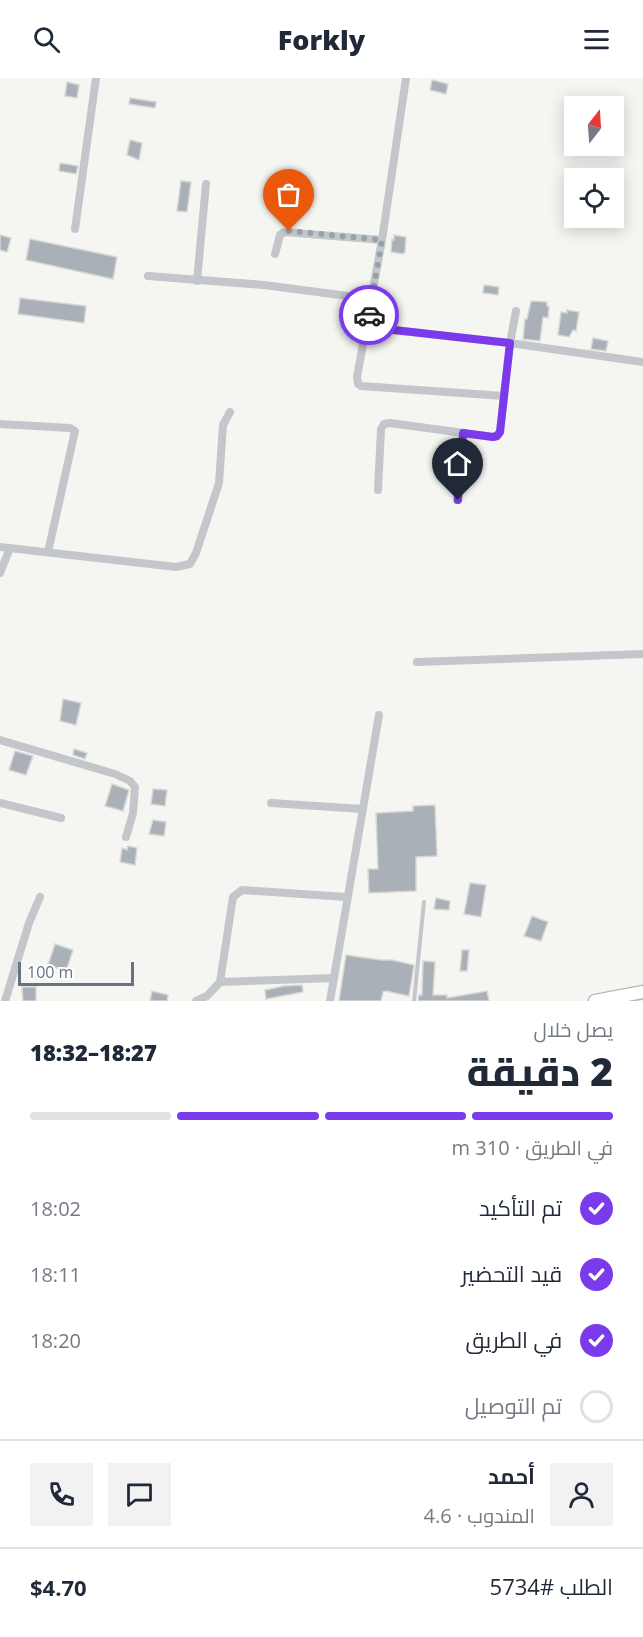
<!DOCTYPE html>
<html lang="ar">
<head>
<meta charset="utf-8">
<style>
  body { margin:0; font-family:"Open Sans",Cairo,sans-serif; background:#f2f2f3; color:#1f2937; direction:rtl; height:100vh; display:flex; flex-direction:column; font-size:22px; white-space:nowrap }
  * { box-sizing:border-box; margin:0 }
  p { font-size:20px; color:#747a83 }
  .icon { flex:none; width:33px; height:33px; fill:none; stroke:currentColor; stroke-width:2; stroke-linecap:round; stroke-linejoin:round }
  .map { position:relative; height:923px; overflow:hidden; direction:ltr }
  .side { display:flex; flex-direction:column; background:#fff; flex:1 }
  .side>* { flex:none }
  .needle { width:39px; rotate:17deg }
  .buttons { position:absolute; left:564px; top:18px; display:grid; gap:12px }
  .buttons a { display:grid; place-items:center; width:60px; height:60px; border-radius:0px; background:#fff; box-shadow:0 3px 15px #0003; font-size:30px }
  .scale { position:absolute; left:18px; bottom:15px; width:116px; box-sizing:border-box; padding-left:6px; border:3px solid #657383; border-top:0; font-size:16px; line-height:21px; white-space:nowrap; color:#657383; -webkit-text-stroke:4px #fff; paint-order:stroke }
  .pin { position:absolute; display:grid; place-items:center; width:51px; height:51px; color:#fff; margin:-62px -26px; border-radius:50% 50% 50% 0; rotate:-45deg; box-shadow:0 0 6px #0007 }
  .pin .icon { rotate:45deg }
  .courier { position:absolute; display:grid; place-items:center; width:60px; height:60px; margin:-30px; border:4px solid #7c3aed; border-radius:50%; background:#fff; color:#222; box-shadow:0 2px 8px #0007 }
  .headline em { font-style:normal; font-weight:800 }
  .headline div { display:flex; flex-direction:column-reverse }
  .headline { display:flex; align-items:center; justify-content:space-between; height:102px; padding:0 30px }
  h1 { font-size:39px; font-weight:800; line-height:45px }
  .bar { display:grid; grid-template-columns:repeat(4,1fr); gap:9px 6px; align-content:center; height:72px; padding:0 30px }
  .bar i { height:8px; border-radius:4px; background:#e0e1e3 }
  .bar .current { background:#7c3aed }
  .bar p { grid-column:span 4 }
  .line { display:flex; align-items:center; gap:15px; padding:0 30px; border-top:2px solid #e0e1e3 }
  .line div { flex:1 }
  .round { display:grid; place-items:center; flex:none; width:63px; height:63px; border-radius:0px; background:#f2f2f3 }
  ol { padding:0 30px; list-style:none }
  li { display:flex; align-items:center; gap:18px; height:66px }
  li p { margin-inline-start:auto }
  li .icon { padding:6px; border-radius:50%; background:#7c3aed; color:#fff; stroke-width:4 }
  li:last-child { color:#747a83 }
  li i { width:33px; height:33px; border:3px solid #e0e1e3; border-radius:50% }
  header { display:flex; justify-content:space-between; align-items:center; height:78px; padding:0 30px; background:#fff; font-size:27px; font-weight:800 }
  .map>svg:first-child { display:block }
  .building { fill:#a9b0b7; stroke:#d7d7d5; stroke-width:1.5 }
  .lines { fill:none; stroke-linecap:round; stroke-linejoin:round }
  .trunk-casing { stroke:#b6b9bc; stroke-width:15 }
  .service { stroke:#c3c6ca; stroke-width:4 }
  .minor { stroke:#c3c6ca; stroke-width:8 }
  .trunk { stroke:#fff; stroke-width:12 }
  .done { stroke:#97a1aa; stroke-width:6; stroke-dasharray:0 10.8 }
  .route { stroke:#7c3aed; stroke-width:8 }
</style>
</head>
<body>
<header><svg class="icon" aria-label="menu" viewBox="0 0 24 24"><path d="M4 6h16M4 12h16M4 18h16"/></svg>Forkly<svg class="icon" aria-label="search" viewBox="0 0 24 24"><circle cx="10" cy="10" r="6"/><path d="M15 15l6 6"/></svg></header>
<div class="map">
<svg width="643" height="923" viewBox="0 0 643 923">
  <rect width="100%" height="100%" fill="#f5f6f2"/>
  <!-- building -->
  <g class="building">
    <polygon points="432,2 448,6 446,16 430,12"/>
    <polygon points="67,4 79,7 77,20 65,18"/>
    <polygon points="130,20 156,24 155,30 129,26"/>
    <polygon points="130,62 142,65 139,82 127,77"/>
    <polygon points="60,85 78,88 76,96 59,93"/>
    <polygon points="181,103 191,104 187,134 177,133"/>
    <polygon points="0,157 11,160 7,174 0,172"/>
    <polygon points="394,157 406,159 405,174 403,176 391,174 392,161 394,162"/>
    <polygon points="30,161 117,179 113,201 26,182"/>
    <polygon points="484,207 499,209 498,217 483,215"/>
    <polygon points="20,220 86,228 84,245 18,236"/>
    <polygon points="531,223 547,224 547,228 549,229 548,240 543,239 540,263 523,261 525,241 527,241"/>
    <polygon points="350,226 364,228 360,247 345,245"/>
    <polygon points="567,232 579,234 576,253 573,252 569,259 558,257 561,234 567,235"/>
    <polygon points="593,260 608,263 606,273 591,271"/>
    <polygon points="63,621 81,625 76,647 60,643"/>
    <polygon points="74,671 87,675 85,681 73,677"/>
    <polygon points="15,673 33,678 26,697 9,692"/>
    <polygon points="112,706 129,712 123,733 105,728"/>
    <polygon points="153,711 167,712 165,728 151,726"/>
    <polygon points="435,727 437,778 416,779 416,813 369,815 368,791 378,791 376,735 413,733 413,728"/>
    <polygon points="153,742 166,744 164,758 149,756"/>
    <polygon points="128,768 137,770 135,787 120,784 122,770 127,772"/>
    <polygon points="470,805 486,807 481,839 464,836"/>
    <polygon points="436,820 450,823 449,832 434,831"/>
    <polygon points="532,838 548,844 541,863 524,858"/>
    <polygon points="55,866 73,872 66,893 48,887"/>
    <polygon points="462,872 469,872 467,893 460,893"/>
    <polygon points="346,877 381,882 392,882 414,887 409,918 386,913 383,914 381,923 339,923"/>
    <polygon points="423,883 435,884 433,917 447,917 447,920 487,913 489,923 418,923 419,917 422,917"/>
    <polygon points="302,907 303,914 266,921 265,912 284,908"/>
    <polygon points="22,909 36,909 36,923 23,923"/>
    <polygon points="152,913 168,917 167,923 150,923"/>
  </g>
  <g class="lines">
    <defs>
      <polyline id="trunk" points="595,923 643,914"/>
    </defs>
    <!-- trunk casing -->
    <use href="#trunk" class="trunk-casing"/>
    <!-- service -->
    <polyline class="service" points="414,923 424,824"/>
    <!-- minor -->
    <g class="minor">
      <polyline points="75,151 96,0"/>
      <polyline points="275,176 280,157 284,154 382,162"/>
      <polyline points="148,198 264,207 371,221"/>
      <polyline points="197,203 206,106"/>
      <polyline points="516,233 510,265 643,284"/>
      <polyline points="367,249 510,265 504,318"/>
      <polyline points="0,346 70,350 75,353 48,474"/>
      <polyline points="378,412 381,351 384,346 390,345 493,359 497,358 500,354 504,318 361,308 358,306 357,299 382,162 406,0"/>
      <polyline points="457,422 463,355"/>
      <polyline points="0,469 176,489 190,486 196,475 219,405 223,347 230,334"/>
      <polyline points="0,495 10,470"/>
      <polyline points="417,584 643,576"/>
      <polyline points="0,662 115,696 130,703 135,709 133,735 126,759"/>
      <polyline points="0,725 61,740"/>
      <polyline points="271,725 362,731"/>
      <polyline points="220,904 334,900"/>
      <polyline points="5,923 29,845 40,819"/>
      <polyline points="196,923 207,918 220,904 233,819 242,812 346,819"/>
      <polyline points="330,923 379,637"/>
    </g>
    <!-- trunk -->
    <use href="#trunk" class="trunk"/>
  </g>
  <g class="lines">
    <!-- done -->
    <polyline class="done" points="289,153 382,162 369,237"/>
    <!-- route -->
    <polyline class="route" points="369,237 367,249 510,265 500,354 497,358 493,359 463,355 458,422"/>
  </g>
</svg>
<div class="buttons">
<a><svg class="needle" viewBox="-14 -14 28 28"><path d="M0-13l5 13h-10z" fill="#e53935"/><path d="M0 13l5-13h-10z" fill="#747a83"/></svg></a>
<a><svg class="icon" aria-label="locate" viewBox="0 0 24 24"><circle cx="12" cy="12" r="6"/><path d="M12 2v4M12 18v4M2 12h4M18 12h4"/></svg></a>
</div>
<div class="scale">100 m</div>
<div class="pin" style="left:289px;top:153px;background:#ea580c"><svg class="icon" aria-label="bag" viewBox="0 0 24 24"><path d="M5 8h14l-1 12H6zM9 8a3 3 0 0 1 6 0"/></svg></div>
<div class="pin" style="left:458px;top:422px;background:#1f2937"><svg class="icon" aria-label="home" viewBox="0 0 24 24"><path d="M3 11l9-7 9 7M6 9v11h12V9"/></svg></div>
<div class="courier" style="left:369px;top:237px"><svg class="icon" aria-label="car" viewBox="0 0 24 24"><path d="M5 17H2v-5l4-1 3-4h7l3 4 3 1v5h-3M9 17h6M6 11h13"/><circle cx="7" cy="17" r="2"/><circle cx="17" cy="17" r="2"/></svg></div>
</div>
<section class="side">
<div class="headline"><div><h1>2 دقيقة</h1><p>يصل خلال</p></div><em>18:27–18:32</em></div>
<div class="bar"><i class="current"></i><i class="current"></i><i class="current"></i><i></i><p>في الطريق · 310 m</p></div>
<ol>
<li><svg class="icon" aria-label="check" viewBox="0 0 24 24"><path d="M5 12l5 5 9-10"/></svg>تم التأكيد<p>18:02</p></li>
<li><svg class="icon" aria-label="check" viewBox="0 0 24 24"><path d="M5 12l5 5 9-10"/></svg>قيد التحضير<p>18:11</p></li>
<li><svg class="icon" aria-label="check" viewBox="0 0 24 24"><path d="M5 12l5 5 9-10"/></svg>في الطريق<p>18:20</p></li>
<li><i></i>تم التوصيل</li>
</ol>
<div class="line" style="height:108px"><a class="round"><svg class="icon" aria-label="person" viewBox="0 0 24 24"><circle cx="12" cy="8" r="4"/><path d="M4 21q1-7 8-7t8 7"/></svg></a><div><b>أحمد</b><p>المندوب · 4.6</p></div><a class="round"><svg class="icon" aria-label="chat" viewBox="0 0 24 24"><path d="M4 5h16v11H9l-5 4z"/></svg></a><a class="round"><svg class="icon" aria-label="phone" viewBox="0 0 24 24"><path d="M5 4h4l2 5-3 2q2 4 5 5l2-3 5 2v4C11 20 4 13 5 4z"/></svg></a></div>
<div class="line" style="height:78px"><div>الطلب #5734</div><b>$4.70</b></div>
</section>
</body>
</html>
